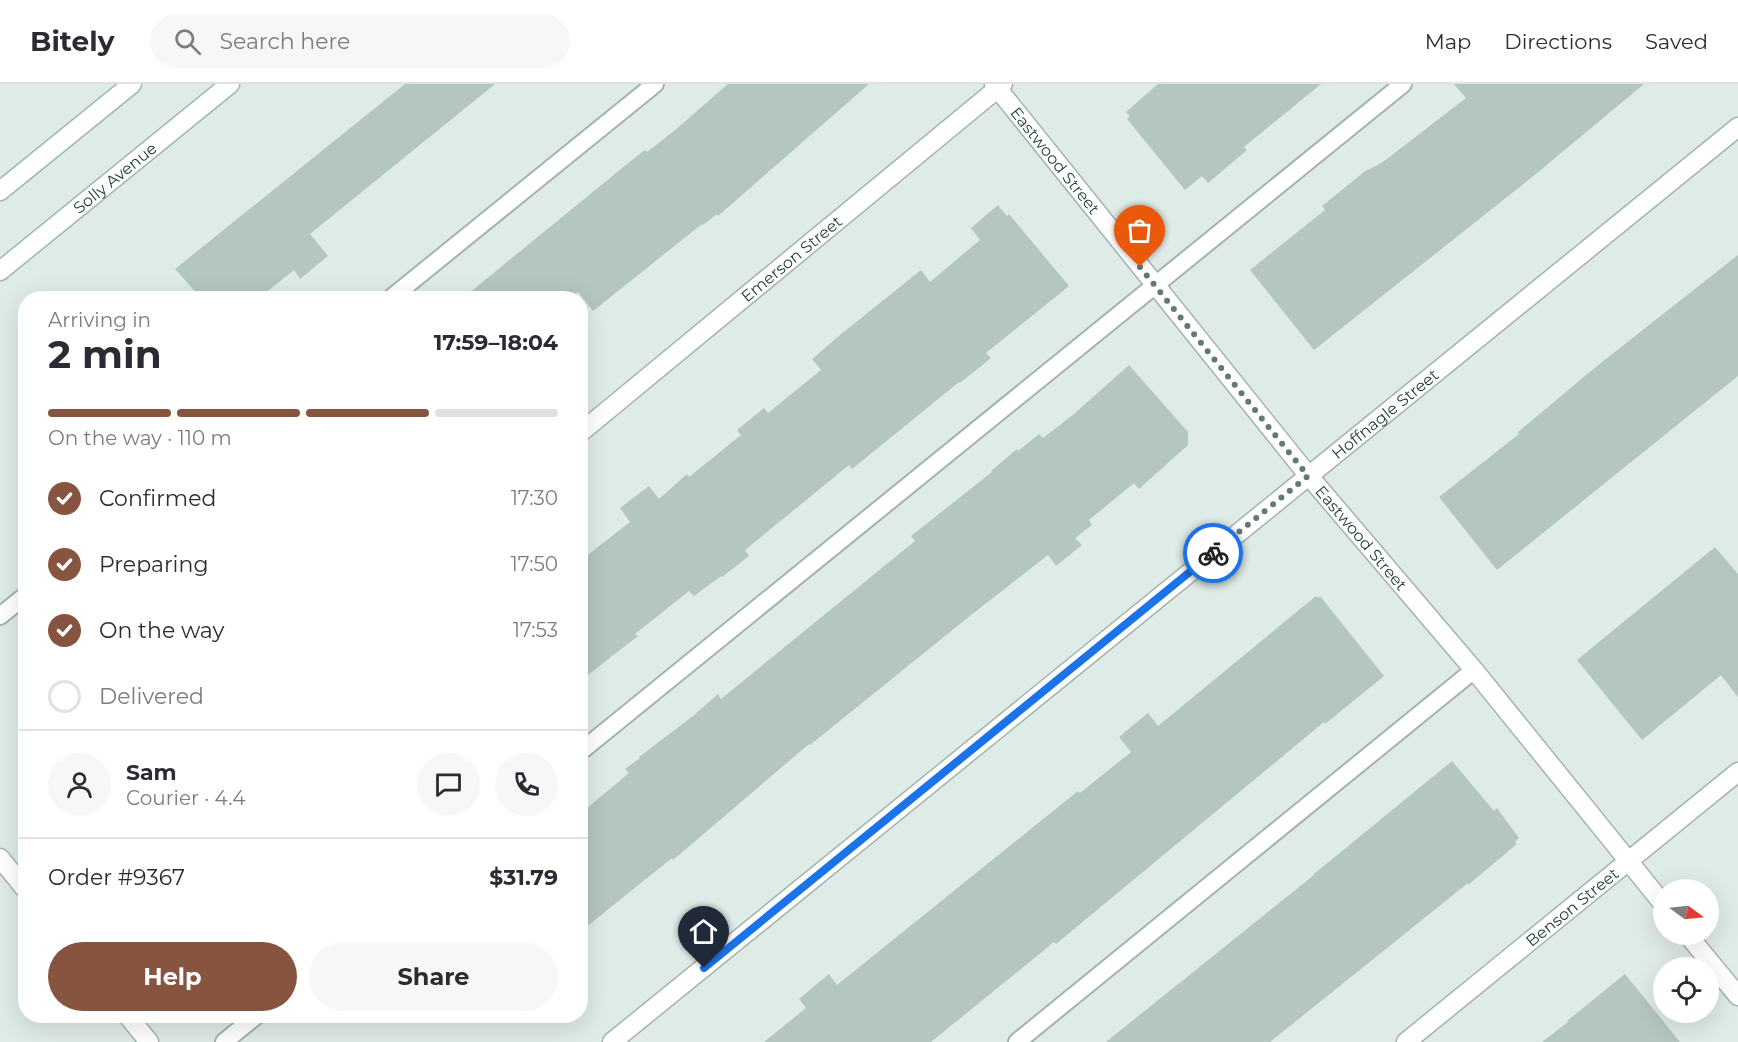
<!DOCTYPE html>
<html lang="en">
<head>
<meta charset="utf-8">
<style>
  body { margin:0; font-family:Montserrat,sans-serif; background:#f7f7f7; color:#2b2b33; height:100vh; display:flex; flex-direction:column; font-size:22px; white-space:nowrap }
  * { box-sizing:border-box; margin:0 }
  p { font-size:20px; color:#7c7c81 }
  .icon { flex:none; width:33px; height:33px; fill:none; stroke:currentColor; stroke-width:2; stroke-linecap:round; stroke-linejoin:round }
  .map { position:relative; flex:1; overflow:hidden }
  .details { position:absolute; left:18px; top:207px; width:570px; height:732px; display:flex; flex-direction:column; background:#fff; border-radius:24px; box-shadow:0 6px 24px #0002 }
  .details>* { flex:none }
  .needle { width:39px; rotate:105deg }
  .fabs { position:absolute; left:1653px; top:795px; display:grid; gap:12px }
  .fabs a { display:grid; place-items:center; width:66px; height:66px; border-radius:50%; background:#fff; box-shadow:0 6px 24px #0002; font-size:30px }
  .pin { position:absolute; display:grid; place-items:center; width:51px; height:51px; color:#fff; margin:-62px -26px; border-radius:50% 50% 50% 0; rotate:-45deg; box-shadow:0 0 6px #0007 }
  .pin .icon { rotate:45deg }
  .courier { position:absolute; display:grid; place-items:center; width:60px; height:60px; margin:-30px; border:4px solid #1a73e8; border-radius:50%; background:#fff; color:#222; box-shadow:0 2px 8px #0007 }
  .headline em { font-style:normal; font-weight:700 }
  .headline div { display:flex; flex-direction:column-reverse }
  .headline { display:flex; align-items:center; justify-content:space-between; height:102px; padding:0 30px }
  h1 { font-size:39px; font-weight:700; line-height:45px }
  .bar { display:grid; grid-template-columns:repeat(4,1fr); gap:9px 6px; align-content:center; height:72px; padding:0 30px }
  .bar i { height:8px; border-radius:4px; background:#e1e1e2 }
  .bar .active { background:#875440 }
  .bar p { grid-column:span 4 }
  .line { display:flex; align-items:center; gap:15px; padding:0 30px; border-top:2px solid #e1e1e2 }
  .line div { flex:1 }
  .round { display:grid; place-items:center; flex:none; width:63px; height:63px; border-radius:32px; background:#f7f7f7 }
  ol { padding:0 30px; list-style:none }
  li { display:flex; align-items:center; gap:18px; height:66px }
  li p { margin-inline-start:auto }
  li .icon { padding:6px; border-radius:50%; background:#875440; color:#fff; stroke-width:4 }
  li:last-child { color:#7c7c81 }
  li i { width:33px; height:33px; border:3px solid #e1e1e2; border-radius:50% }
  .primary-button { display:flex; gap:12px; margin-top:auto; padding:12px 30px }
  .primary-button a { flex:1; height:69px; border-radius:36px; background:#875440; color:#fff; font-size:24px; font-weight:700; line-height:69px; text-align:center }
  .primary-button a+a { background:#f7f7f7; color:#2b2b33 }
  header { display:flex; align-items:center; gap:36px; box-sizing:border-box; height:84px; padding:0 30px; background:#fff; border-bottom:2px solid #e1e1e2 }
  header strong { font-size:28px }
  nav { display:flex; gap:33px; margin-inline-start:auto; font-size:21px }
  .search { width:420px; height:54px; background:#f7f7f7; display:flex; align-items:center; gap:15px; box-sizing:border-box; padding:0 21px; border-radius:33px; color:#7c7c81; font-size:22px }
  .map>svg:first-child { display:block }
  .building { fill:#b4c6c0 }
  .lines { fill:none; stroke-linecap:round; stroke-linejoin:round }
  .lane-casing { stroke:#a2b3ae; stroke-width:20 }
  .street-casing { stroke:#a2b3ae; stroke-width:21 }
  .secondary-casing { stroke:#9db7b0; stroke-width:21 }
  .lane { stroke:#fff; stroke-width:16 }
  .street { stroke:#fff; stroke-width:18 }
  .secondary { stroke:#fff; stroke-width:18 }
  .done { stroke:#627974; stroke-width:6; stroke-dasharray:0 10.8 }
  .route { stroke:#1a73e8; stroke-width:8 }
  .labels { text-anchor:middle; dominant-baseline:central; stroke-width:4.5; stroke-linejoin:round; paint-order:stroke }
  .street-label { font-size:16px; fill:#1f3c36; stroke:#eff7f4 }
</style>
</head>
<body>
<header>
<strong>Bitely</strong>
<div class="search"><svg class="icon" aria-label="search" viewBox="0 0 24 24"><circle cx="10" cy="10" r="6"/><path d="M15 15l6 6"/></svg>Search here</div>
<nav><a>Map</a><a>Directions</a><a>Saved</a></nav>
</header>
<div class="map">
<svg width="1738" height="958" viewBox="0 0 1738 958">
  <rect width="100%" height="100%" fill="#dfebe7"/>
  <!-- building -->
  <g class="building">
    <polygon points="405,0 495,0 310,150 328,172 300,195 294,186 259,214 201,214 175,185"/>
    <polygon points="728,0 869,0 718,132 717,130 703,141 702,140 593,227 578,208 571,214 463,214 627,80 645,66 647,68 674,47"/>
    <polygon points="1158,0 1321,0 1244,63 1247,66 1208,99 1202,92 1185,106 1127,35 1130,32 1126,28"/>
    <polygon points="1454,0 1644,0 1531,94 1314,266 1250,186 1325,126 1322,122 1364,88 1383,78 1466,14"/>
    <polygon points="998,121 1007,132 1009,130 1069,202 986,269 991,274 960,299 959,298 852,385 849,381 745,466 749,472 722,493 721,492 694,512 689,507 635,550 638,552 580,597 580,477 630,438 620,424 649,402 659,415 687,390 689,393 741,351 737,346 764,324 768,329 821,286 812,275 840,251 921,186 930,198 980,156 971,144"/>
    <polygon points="1738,171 1738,292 1497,486 1439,413 1519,350 1518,348 1597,282"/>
    <polygon points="1129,281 1188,348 1188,361 1139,405 1134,399 1089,436 1092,441 1075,454 1082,461 1056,482 1048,471 971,531 810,661 809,660 673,776 672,774 580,848 580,730 629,689 625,685 640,674 639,673 693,632 718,610 721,615 915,457 911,452 992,388 991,387 1017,365 1018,367 1039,350 1043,354 1074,330"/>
    <polygon points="1715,463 1738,490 1738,613 1721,591 1642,656 1577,576"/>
    <polygon points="1316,512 1318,514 1320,512 1384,592 1325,640 1324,638 1056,860 1054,858 931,958 764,958 806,924 799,915 829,890 837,901 1078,707 1080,709 1131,668 1119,653 1148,629 1158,642"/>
    <polygon points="1452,677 1494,727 1497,724 1519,754 1515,758 1517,760 1468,801 1468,799 1270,958 1106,958 1314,791 1314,790"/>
    <polygon points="1625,890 1680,958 1542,958 1568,938 1567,937"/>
  </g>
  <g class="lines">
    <defs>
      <g id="lane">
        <polyline points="391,214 655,0"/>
        <polyline points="0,532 26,511"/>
        <polyline points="580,668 1403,0"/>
        <polyline points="224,958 256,932"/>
        <polyline points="1017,958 1474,586"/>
      </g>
      <g id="street">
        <path id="s1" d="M994,0L1308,391L1474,586L1664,821"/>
        <path id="s2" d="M580,349L1003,0"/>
        <polyline points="0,774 26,806"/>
        <polyline points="1687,850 1738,912"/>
        <polyline points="128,932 149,958"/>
        <path id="s3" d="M612,958L1738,43"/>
        <path id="s4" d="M1406,958L1738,688"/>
      </g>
      <g id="secondary">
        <polyline points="0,107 132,0"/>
        <path id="s5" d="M0,187L230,0"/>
      </g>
    </defs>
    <!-- lane casing -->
    <use href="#lane" class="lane-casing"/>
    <!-- street casing -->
    <use href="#street" class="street-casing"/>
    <!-- secondary casing -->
    <use href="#secondary" class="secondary-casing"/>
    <!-- lane -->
    <use href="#lane" class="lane"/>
    <!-- street -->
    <use href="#street" class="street"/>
    <!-- secondary -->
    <use href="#secondary" class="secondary"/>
  </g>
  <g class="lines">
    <!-- done -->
    <polyline class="done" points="1140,183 1308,392 1213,469"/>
    <!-- route -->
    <polyline class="route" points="704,884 1213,469"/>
  </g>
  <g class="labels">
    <!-- street labels -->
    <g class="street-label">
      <text stroke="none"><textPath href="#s1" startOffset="98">Eastwood Street</textPath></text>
      <text stroke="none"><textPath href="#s5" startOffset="148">Solly Avenue</textPath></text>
      <text stroke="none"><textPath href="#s2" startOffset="274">Emerson Street</textPath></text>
      <text stroke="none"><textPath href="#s3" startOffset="996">Hoffnagle Street</textPath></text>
      <text stroke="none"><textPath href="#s1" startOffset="584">Eastwood Street</textPath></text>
      <text stroke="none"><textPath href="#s4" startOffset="214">Benson Street</textPath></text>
    </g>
  </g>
</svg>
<div class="fabs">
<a><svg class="needle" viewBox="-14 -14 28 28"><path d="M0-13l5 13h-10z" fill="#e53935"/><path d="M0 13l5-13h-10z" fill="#7c7c81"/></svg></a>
<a><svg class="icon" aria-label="locate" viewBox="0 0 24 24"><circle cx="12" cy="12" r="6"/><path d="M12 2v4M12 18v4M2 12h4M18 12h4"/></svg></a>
</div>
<div class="pin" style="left:1140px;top:183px;background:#ea580c"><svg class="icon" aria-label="bag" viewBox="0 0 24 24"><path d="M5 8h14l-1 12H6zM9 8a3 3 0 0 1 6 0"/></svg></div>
<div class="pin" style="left:704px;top:884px;background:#1f2937"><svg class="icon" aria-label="home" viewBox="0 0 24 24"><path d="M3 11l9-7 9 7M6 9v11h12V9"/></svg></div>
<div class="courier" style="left:1213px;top:469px"><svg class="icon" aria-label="bike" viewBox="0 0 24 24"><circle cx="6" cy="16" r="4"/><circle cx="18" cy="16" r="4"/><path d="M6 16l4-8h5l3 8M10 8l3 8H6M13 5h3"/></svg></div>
<section class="details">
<div class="headline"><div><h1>2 min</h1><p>Arriving in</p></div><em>17:59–18:04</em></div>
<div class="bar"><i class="active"></i><i class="active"></i><i class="active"></i><i></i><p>On the way · 110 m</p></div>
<ol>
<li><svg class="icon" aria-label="check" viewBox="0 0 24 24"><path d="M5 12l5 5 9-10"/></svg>Confirmed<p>17:30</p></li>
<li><svg class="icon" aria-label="check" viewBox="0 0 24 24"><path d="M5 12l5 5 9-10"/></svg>Preparing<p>17:50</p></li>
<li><svg class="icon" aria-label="check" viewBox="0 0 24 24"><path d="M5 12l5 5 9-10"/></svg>On the way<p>17:53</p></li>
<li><i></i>Delivered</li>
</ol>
<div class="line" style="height:108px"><a class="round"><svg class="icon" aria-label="person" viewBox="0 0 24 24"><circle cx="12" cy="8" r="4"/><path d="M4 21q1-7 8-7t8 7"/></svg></a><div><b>Sam</b><p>Courier · 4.4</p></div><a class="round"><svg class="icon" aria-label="chat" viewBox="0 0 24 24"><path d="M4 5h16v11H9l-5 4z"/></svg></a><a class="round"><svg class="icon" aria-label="phone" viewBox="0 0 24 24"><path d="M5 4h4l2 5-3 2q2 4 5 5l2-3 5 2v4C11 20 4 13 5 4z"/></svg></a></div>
<div class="line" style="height:78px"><div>Order #9367</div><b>$31.79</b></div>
<div class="primary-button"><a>Help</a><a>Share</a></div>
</section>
</div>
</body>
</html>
